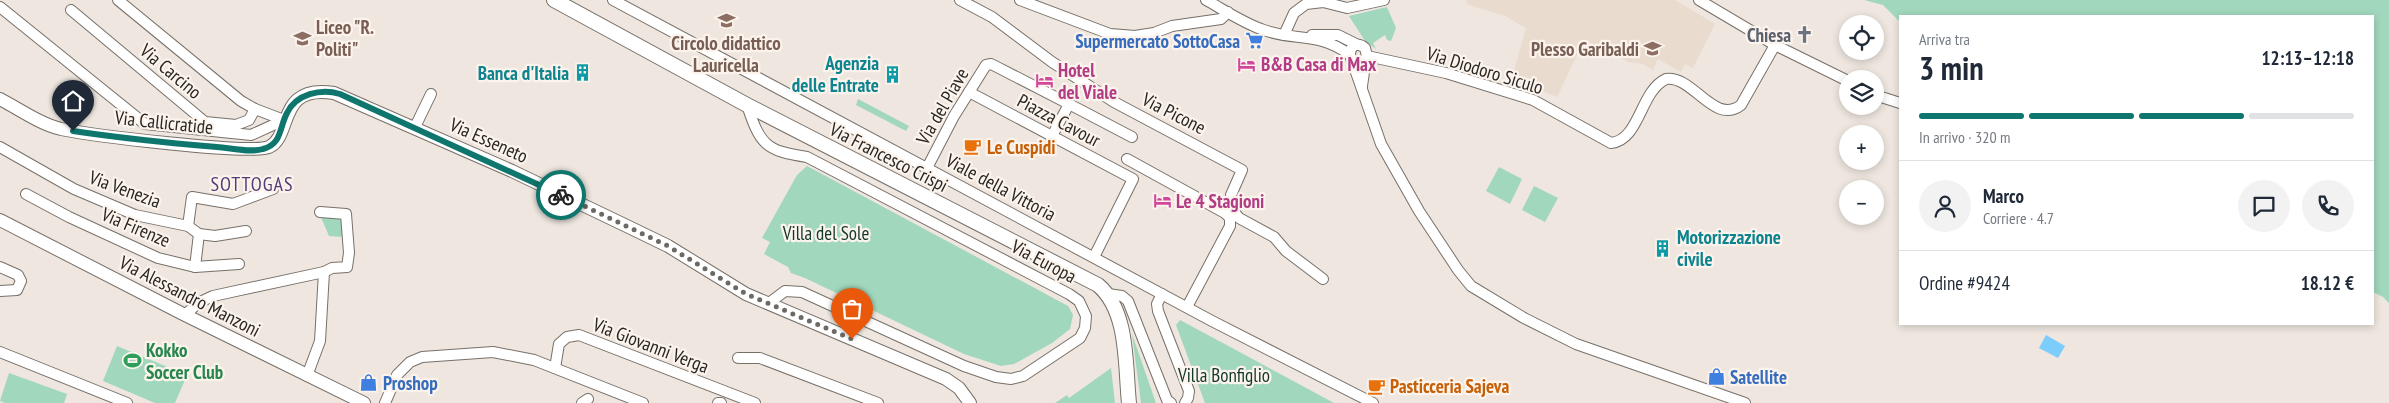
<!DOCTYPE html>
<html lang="it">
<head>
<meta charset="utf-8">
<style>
  body { margin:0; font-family:"PT Sans Narrow",sans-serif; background:#f2f2f3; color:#1f2937; height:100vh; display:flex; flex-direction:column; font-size:19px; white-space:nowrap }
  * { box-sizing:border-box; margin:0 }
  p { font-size:16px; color:#747a83 }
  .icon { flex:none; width:28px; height:28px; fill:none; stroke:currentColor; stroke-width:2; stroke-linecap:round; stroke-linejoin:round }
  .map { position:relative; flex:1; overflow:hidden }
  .details { position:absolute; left:1899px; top:15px; width:475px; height:310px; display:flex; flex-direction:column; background:#fff; border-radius:0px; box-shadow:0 2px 8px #0003 }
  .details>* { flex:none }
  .fabs { position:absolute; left:1839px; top:15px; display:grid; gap:10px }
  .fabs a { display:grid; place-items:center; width:45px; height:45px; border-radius:50%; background:#fff; box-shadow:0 2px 8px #0003; font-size:25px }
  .pin { position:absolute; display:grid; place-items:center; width:42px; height:42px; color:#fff; margin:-51px -21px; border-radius:50% 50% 50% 0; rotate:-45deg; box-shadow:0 0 5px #0007 }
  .pin .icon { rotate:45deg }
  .courier { position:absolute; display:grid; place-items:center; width:50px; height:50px; margin:-25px; border:4px solid #0f766e; border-radius:50%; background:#fff; color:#222; box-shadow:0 1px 6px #0007 }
  .headline em { font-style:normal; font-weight:700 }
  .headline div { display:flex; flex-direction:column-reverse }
  .headline { display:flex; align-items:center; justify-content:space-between; height:85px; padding:0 20px }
  h1 { font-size:32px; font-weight:700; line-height:38px }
  .bar { display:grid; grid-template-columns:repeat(4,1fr); gap:8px 5px; align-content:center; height:60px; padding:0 20px }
  .bar i { height:6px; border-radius:4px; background:#e0e1e3 }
  .bar .selected { background:#0f766e }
  .bar p { grid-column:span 4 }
  .line { display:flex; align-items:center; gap:12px; padding:0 20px; border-top:1px solid #e0e1e3 }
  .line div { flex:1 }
  .round { display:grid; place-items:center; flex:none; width:52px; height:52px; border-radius:26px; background:#f2f2f3 }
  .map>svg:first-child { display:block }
  .built { fill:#e9dbce }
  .green { fill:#a1d7bc }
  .water { fill:#7cccfc }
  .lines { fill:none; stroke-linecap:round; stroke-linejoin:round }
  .minor-casing { stroke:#777069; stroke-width:12 }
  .tertiary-casing { stroke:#777069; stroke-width:14 }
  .secondary-casing { stroke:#777069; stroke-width:16 }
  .minor { stroke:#fff; stroke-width:10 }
  .tertiary { stroke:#fff; stroke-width:12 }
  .secondary { stroke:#fff; stroke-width:14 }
  .done { stroke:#6d6965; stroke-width:5; stroke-dasharray:0 9 }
  .route { stroke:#0f766e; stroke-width:6 }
  .labels { text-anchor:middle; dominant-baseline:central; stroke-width:4.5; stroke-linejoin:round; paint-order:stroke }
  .education-label { font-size:19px; font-weight:bold; fill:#785e54; stroke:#fcf4ec; text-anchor:start }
  .worship-label { font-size:19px; font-weight:bold; fill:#5b616d; stroke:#fcf4ec; text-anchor:end }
  .shop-label { font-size:19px; font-weight:bold; fill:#366cbe; stroke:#fcf4ec; text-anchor:start }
  .culture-label { font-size:19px; font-weight:bold; fill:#0d838f; stroke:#fcf4ec; text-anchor:end }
  .hotel-label { font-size:19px; font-weight:bold; fill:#b23c85; stroke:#fcf4ec; text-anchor:start }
  .street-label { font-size:19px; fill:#282623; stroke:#fcf4ec }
  .food-label { font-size:19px; font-weight:bold; fill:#c56008; stroke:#fcf4ec; text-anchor:start }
  .park-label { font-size:19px; fill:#113828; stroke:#fcf4ec }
  .leisure-label { font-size:19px; font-weight:bold; fill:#27864d; stroke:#fcf4ec; text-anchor:start }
  .neighbourhood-label { font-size:20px; letter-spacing:1px; fill:#523d7a; stroke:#fcf4ec }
</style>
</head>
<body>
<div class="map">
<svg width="2389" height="403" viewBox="0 0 2389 403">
  <rect width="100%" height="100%" fill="#eee6df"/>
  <!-- built -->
  <polygon class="built" points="1467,0 1675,0 1715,24 1693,68 1685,64 1681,72 1658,59 1653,70 1643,64 1629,62 1584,40 1557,97 1512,78 1526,28 1505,16 1466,4"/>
  <!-- green -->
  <g class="green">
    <polygon points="1864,0 2389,0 2389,303 2383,297 2373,292 2372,16 1900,16 1900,22 1883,5"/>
    <polygon points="1387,7 1396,28 1391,41 1387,40 1385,35 1373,43 1376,49 1365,41 1349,16"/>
    <polygon points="858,99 909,126 906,131 856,105"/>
    <polygon points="807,166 1068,306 1073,315 1070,329 1052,343 1014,364 1001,366 964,354 805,278 791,273 788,267 764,254 770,242 762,238 797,175"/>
    <polygon points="1499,167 1522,179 1510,204 1486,191"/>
    <polygon points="1534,186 1558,198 1545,222 1522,210"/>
    <polygon points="320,215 342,217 344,237 329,236"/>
    <polygon points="1180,320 1334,403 1205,403 1176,325"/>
    <polygon points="1132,334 1156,403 1141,403"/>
    <polygon points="117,346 187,375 175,403 155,403 103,381"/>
    <polygon points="1111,368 1115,403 1055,403 1067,395 1069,398"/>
    <polygon points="9,373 67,394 64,403 5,403 0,401"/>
  </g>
  <!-- water -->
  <polygon class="water" points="2046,335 2065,346 2058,358 2039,348"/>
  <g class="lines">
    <defs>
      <g id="minor">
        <polyline points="118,0 241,101 255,109 284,120"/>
        <polyline points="613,0 1212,321 1373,403"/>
        <polyline points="960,0 992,17 1052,62 1114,102 1242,170 1231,195 1232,209 1239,218 1274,237 1286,251 1323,279"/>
        <polyline points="1020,0 1110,34 1135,36 1154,33 1172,26 1221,19 1228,12"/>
        <path d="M1206,0C1224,10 1242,22 1261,29C1294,42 1318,31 1350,55"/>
        <polyline points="1699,0 1775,45 1848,81"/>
        <polyline points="0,7 145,124 251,135 284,120"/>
        <polyline points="71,10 205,122 236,125 249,120 255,109"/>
        <polyline points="1284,35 1294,13 1306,4 1323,2 1347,8 1384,0"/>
        <polyline points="1312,35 1338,35 1358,45"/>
        <path d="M1367,56L1446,73L1533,100L1611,143C1640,140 1640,91 1666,79C1693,75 1714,126 1741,105L1775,45"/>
        <path d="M1352,60C1359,64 1364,63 1367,56L1365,48C1358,42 1350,45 1350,55L1381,144L1419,211L1458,270L1471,286L1524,318L1576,344L1745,403"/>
        <polyline points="1362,86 1366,58"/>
        <polyline points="969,92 1133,179 1094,257"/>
        <polyline points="1875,95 1900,103"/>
        <polyline points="1069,104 1132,137"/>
        <path d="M747,105C760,144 765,151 807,157L1069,294L1079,301L1086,316L1085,328L1080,338L1023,376L1011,379L996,377L964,366L802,292L785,291L769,303"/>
        <polyline points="415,127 431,94"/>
        <polyline points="0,147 74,189 135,215 188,226 199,234 215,236 246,231"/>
        <polyline points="1127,159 1225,213 1230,218 1230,226 1187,307"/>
        <polyline points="927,168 954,116 986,65 991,64 999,68 1069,104 1052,136"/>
        <polyline points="26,194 69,217 158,258 195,267 239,264"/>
        <polyline points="320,212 346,214 349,253 347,267 332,268 324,272"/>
        <polyline points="188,226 192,197 233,204 273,189"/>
        <polyline points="0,267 18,275 21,281 17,290 0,291"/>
        <polyline points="195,267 199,234"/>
        <polyline points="1108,294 1122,296 1128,301 1167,400 1171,403"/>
        <polyline points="1162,294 1157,304 1158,311 1189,391 1188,398 1185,403"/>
        <polyline points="185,315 198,303 213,296 324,272 320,341 307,376"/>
        <polyline points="0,352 127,403"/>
        <polyline points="738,358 760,358 878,403"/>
        <polyline points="555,368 559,344 567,337 579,335 755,403"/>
        <polyline points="385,403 397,375 410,362 422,357 493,352 534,360 643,403"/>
        <polyline points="582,403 588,399"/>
        <polyline points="718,403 721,403"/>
      </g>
      <g id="tertiary">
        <path d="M0,99C19,109 40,124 61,129C90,135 249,155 269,147C293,136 276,84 334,93L512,171L633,229L668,246L746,294L946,379L959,388L970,403"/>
        <polyline points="0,220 185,315 364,403"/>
      </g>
      <path id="secondary" d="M554,0L747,105L1098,285C1129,311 1125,366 1129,403"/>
    </defs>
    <!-- minor casing -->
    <use href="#minor" class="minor-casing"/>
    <!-- tertiary casing -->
    <use href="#tertiary" class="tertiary-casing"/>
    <!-- secondary casing -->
    <use href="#secondary" class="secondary-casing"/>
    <!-- minor -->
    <use href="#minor" class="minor"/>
    <!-- tertiary -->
    <use href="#tertiary" class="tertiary"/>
    <!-- secondary -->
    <use href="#secondary" class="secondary"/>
  </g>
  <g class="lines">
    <!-- done -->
    <polyline class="done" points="561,195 668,246 746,294 852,339"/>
    <!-- route -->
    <path class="route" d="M73,131C120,138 169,143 217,147C231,148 250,153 263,149C282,144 279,128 287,113C296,94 321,88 340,94L561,195"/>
  </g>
  <!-- icons -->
  <defs>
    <symbol id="school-bare" viewBox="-9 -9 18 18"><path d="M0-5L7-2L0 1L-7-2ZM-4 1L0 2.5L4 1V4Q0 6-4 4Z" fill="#8d6e63" stroke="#fcf4ec" stroke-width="2.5" paint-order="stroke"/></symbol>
    <symbol id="church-bare" viewBox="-9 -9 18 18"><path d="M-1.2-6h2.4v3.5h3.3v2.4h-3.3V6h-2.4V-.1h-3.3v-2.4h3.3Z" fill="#6b7280" stroke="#fcf4ec" stroke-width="2.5" paint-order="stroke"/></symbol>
    <symbol id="supermarket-bare" viewBox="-9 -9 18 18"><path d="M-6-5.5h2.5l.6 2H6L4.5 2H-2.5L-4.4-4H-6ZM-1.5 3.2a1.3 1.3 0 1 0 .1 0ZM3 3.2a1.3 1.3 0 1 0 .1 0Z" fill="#3f7fe0" stroke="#fcf4ec" stroke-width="2.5" paint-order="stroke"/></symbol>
    <symbol id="hotel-bare" viewBox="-9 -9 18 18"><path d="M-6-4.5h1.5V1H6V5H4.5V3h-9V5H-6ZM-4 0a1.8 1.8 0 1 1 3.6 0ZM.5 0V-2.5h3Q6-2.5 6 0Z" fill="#d1479c" stroke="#fcf4ec" stroke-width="2.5" paint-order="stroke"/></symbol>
    <symbol id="building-bare" viewBox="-9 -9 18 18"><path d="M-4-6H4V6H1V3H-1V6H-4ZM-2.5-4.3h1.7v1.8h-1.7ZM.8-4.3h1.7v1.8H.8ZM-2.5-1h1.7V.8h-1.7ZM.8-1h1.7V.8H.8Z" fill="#0f9aa8" stroke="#fcf4ec" stroke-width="2.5" paint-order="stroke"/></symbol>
    <symbol id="cafe-bare" viewBox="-9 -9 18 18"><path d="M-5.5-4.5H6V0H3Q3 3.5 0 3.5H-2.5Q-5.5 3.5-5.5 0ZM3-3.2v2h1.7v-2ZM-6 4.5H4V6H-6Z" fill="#e8710a" stroke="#fcf4ec" stroke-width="2.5" paint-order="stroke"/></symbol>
    <symbol id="stadium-bare" viewBox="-9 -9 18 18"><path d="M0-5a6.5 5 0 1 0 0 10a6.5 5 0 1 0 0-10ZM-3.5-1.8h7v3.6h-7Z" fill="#2e9e5b" stroke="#fcf4ec" stroke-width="2.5" paint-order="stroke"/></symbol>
    <symbol id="shop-bare" viewBox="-9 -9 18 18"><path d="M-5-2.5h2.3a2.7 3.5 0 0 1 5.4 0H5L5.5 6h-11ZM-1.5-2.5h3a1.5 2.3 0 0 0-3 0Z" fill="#3f7fe0" stroke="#fcf4ec" stroke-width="2.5" paint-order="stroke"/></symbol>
  </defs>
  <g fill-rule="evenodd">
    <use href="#school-bare" x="714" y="8" width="25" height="25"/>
    <use href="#church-bare" x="1792" y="22" width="25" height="25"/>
    <use href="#school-bare" x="290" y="26" width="25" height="25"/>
    <use href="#supermarket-bare" x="1242" y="28" width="25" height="25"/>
    <use href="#school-bare" x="1640" y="36" width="25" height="25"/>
    <use href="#hotel-bare" x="1234" y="52" width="25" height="25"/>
    <use href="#building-bare" x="570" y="60" width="25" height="25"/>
    <use href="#building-bare" x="880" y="62" width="25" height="25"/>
    <use href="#hotel-bare" x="1032" y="68" width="25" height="25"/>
    <use href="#cafe-bare" x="960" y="134" width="25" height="25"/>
    <use href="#hotel-bare" x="1150" y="188" width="25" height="25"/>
    <use href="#building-bare" x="1650" y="236" width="25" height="25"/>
    <use href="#stadium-bare" x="120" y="348" width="25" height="25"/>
    <use href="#shop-bare" x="1704" y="364" width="25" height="25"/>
    <use href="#shop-bare" x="356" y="370" width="25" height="25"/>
    <use href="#cafe-bare" x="1364" y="374" width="25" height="25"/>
  </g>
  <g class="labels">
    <!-- education labels -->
    <g class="education-label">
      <text x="316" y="27">Liceo "R.<tspan x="316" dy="22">Politi"</tspan></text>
      <text x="726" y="43" text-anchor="middle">Circolo didattico<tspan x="726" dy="22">Lauricella</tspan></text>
      <text x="1639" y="49" text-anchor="end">Plesso Garibaldi</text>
    </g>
    <!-- worship labels -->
    <g class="worship-label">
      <text x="1791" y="35">Chiesa</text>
    </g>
    <!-- shop labels -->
    <g class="shop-label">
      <text x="1240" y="41" text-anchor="end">Supermercato SottoCasa</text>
      <text x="1730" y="377">Satellite</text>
      <text x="383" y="383">Proshop</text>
    </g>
    <!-- culture labels -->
    <g class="culture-label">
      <text x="879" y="63">Agenzia<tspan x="879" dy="22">delle Entrate</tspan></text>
      <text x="569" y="73">Banca d'Italia</text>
      <text x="1677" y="237" text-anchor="start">Motorizzazione<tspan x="1677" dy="22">civile</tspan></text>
    </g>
    <!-- hotel labels -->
    <g class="hotel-label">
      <text x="1261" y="64">B&amp;B Casa di Max</text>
      <text x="1058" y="70">Hotel<tspan x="1058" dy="22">del Viale</tspan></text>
      <text x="1176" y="201">Le 4 Stagioni</text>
    </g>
    <!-- street labels -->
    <g class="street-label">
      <text transform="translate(1485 70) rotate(17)">Via Diodoro Siculo</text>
      <text transform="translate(171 71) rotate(40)">Via Carcino</text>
      <text transform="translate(942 106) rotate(-60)">Via del Piave</text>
      <text transform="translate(1174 113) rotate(27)">Via Picone</text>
      <text transform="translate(1059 120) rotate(28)">Piazza Cavour</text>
      <text transform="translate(164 122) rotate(6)">Via Callicratide</text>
      <text transform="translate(489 140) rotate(24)">Via Esseneto</text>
      <text transform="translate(889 157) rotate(27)">Via Francesco Crispi</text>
      <text transform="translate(1001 187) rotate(28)">Viale della Vittoria</text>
      <text transform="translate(125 189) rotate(20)">Via Venezia</text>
      <text transform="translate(136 227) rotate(23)">Via Firenze</text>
      <text transform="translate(1044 261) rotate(28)">Via Europa</text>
      <text transform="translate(190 296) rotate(27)">Via Alessandro Manzoni</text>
      <text transform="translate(651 345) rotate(21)">Via Giovanni Verga</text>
    </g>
    <!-- food labels -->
    <g class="food-label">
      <text x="987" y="147">Le Cuspidi</text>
      <text x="1390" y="386">Pasticceria Sajeva</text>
    </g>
    <!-- park labels -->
    <g class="park-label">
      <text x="826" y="233">Villa del Sole</text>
      <text x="1224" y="375">Villa Bonfiglio</text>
    </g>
    <!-- leisure labels -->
    <g class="leisure-label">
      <text x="146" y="350">Kokko<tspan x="146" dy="22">Soccer Club</tspan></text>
    </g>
    <!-- neighbourhood labels -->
    <g class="neighbourhood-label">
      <text x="252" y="184">SOTTOGAS</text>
    </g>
  </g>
</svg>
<div class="fabs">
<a><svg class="icon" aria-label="locate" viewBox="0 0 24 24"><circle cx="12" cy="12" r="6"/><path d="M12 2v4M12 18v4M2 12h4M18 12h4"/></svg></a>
<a><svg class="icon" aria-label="layers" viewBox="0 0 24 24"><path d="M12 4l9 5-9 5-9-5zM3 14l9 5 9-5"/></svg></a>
<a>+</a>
<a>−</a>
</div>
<div class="pin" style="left:852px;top:339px;background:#ea580c"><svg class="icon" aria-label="bag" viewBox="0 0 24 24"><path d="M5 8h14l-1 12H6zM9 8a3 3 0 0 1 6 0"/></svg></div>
<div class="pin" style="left:73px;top:131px;background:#1f2937"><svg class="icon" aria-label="home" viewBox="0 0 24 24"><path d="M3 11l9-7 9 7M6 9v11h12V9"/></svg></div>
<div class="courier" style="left:561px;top:195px"><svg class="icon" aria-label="bike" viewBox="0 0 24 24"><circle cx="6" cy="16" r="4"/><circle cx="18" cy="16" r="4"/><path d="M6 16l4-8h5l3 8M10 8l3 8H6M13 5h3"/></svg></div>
<section class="details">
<div class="headline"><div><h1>3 min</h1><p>Arriva tra</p></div><em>12:13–12:18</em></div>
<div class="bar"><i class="selected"></i><i class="selected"></i><i class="selected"></i><i></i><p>In arrivo · 320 m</p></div>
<div class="line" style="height:90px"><a class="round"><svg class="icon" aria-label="person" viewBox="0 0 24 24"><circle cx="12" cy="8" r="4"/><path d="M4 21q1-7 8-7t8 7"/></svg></a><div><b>Marco</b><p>Corriere · 4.7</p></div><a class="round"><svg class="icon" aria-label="chat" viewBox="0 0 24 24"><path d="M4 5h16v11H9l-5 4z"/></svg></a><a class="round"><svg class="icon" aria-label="phone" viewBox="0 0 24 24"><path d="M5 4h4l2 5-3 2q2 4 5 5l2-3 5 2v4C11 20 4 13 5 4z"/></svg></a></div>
<div class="line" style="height:65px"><div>Ordine #9424</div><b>18.12 €</b></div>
</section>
</div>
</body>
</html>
